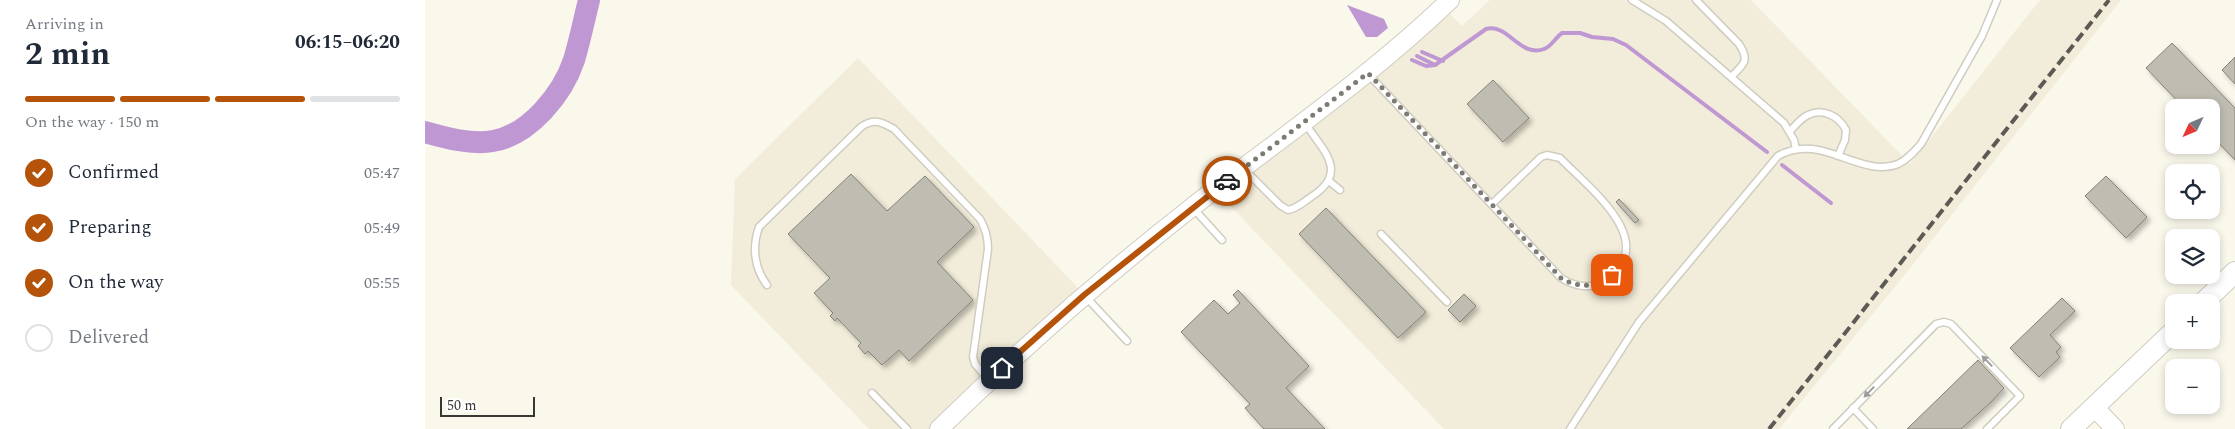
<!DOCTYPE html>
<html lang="en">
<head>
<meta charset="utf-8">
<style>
  body { margin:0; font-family:Spectral,serif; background:#f2f2f3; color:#1f2937; height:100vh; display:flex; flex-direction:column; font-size:19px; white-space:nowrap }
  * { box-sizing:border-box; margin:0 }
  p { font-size:16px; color:#747a83 }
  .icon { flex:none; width:28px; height:28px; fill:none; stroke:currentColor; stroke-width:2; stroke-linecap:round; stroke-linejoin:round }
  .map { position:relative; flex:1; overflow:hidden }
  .side { display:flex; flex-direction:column; background:#fff; width:425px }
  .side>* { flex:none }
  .needle { width:32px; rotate:226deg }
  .buttons { position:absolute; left:1740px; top:99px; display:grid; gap:10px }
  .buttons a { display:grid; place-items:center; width:55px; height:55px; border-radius:10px; background:#fff; box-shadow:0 2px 8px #0003; font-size:25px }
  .scale { position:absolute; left:15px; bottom:12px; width:95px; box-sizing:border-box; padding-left:5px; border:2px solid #393834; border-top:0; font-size:14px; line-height:18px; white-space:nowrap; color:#393834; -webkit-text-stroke:4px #fff; paint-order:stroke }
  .pin { position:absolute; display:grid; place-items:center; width:42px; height:42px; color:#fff; margin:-21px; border-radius:10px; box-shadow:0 2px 8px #0006 }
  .courier { position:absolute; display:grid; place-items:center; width:50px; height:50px; margin:-25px; border:4px solid #b45309; border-radius:50%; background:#fff; color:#222; box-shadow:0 1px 6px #0007 }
  .summary em { font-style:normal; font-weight:700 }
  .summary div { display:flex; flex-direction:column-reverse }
  .summary { display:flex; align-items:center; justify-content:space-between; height:85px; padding:0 25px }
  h1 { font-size:32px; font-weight:700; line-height:38px }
  .bar { display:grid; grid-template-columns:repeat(4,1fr); gap:8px 5px; align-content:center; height:60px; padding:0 25px }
  .bar i { height:6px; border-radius:4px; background:#e0e1e3 }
  .bar .on { background:#b45309 }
  .bar p { grid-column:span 4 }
  ol { padding:0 25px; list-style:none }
  li { display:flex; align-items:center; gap:15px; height:55px }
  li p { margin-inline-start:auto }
  li .icon { padding:5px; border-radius:50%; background:#b45309; color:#fff; stroke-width:4 }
  li:last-child { color:#747a83 }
  li i { width:28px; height:28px; border:2px solid #e0e1e3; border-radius:50% }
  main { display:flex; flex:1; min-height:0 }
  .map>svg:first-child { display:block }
  .built { fill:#f2edda }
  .water { fill:#bf97d2 }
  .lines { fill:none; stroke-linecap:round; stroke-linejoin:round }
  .stream { stroke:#bf97d2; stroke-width:4 }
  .river { stroke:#bf97d2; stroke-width:22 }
  .building { fill:#bfbcb1; stroke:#858278; filter:url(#shadow) }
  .lane-casing { stroke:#cfccc0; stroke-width:9 }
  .secondary-casing { stroke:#cfccc0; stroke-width:20 }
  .primary-casing { stroke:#cfccc0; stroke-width:22 }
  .lane { stroke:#fff; stroke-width:6 }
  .secondary { stroke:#fff; stroke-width:18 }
  .primary { stroke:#fff; stroke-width:20 }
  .rail { stroke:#5c5a55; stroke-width:4; stroke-dasharray:10 5; stroke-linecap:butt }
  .oneway { fill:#9c9c9a }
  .done { stroke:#7d7b74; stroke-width:5; stroke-dasharray:0 9 }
  .route { stroke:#b45309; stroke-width:6 }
</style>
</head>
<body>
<main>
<section class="side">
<div class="summary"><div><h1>2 min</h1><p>Arriving in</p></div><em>06:15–06:20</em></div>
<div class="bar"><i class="on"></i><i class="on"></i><i class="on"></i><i></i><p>On the way · 150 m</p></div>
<ol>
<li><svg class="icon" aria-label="check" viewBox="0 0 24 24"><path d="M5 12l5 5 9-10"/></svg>Confirmed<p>05:47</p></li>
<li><svg class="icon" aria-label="check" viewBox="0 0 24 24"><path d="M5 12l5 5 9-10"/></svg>Preparing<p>05:49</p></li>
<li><svg class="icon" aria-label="check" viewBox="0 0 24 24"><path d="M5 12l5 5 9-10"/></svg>On the way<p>05:55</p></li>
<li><i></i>Delivered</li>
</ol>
</section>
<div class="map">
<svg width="1810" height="429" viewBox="0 0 1810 429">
  <defs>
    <filter id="shadow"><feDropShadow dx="3.5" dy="3.5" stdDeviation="2.5" flood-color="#0004"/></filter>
  </defs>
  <rect width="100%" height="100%" fill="#faf7eb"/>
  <!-- built -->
  <g class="built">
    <polygon points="1065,0 1326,0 1485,164 1615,0 1696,0 1482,272 1354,429 1019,429 790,190 1018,7 1037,26"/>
    <polygon points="433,58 659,294 513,429 444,429 306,285 310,179"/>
  </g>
  <!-- water -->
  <polygon class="water" points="922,5 959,19 963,28 952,37 941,37"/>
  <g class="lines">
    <!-- stream -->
    <g class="stream">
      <polyline points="997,52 1018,61"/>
      <polyline points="992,56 1008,64"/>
      <path d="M987,60L1001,66L1010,65L1061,29C1083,23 1095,58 1119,49C1126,47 1131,37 1137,33H1155L1167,37L1188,39L1201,45L1342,152"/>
      <polyline points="1357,165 1406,203"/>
    </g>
    <!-- river -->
    <path class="river" d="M0,132C21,138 47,145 68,141C105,135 138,93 149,60C155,40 159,20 164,0"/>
  </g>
  <!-- building -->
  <g class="building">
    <polygon points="1747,43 1810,108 1810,160 1786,135 1786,108 1759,108 1721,68"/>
    <polygon points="1810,57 1810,84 1797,70"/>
    <polygon points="1068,80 1104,118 1078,142 1042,104"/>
    <polygon points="426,174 462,211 500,176 549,227 512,262 548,300 484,361 474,350 457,365 443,351 440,354 433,346 436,343 412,318 410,321 405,316 408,313 389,293 405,278 363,234"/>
    <polygon points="1681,176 1722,217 1701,238 1660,196"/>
    <polygon points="1194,199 1214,220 1210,223 1191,202"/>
    <polygon points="901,208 1001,312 973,338 874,234"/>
    <polygon points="813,290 884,366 861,388 900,429 839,429 820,408 825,404 756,332 789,300 803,314 815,303 808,295"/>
    <polygon points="1039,294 1051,306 1035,322 1023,310"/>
    <polygon points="1637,298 1650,311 1625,335 1636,347 1631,352 1635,357 1614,377 1585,348"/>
    <polygon points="1553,360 1579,388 1566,402 1536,429 1482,429"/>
  </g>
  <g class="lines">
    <defs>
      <g id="lane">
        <polyline points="1207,0 1241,21 1359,123 1369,140 1371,149"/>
        <path d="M1271,0L1314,44C1325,61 1319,64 1306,77"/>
        <path d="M943,74L1136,278C1149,286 1165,290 1179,281C1238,243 1164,188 1135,158L1122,155L1116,157L1067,204"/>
        <path d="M1365,131C1370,126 1376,118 1383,115C1398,108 1414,116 1421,130L1420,140L1413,156"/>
        <path d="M819,169L855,205L863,210C871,209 879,202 886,197C925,172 898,151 880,123"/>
        <polyline points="904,181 915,190"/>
        <polyline points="768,208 797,240"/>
        <polyline points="956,234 1022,302"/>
        <path d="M342,285C329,268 327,247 334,227L436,127C449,118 457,122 469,129L555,219C561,229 563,237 563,249L548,357L550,364L563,379"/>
        <polyline points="660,296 702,341"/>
        <polyline points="447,393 482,429"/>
        <polyline points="1428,408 1448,429"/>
        <path d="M1145,429L1214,322L1353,156C1396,131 1435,179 1473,164C1482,160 1489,152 1496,144L1557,36L1572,0"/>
        <polyline points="1408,429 1511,324 1519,322 1526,324 1595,396 1562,429"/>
      </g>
      <g id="secondary">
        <polyline points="1669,407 1690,429"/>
        <path d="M514,429C594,351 678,277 766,208C854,139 945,77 1025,0"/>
      </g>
      <g id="primary">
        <polyline points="1779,302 1810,272"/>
        <polyline points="1646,429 1749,331"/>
      </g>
    </defs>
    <!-- lane casing -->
    <use href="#lane" class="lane-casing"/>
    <!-- secondary casing -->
    <use href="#secondary" class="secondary-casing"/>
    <!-- primary casing -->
    <use href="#primary" class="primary-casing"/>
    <!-- lane -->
    <use href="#lane" class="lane"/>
    <!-- secondary -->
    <use href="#secondary" class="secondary"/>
    <!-- primary -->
    <use href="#primary" class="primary"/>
    <!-- rail -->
    <polyline class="rail" points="1344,429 1684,0"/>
  </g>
  <!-- one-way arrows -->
  <defs><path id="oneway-solid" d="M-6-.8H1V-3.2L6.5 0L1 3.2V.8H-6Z" transform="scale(1.25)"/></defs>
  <g class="oneway">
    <use href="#oneway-solid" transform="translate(1562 361) rotate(-134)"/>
    <use href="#oneway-solid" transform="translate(1444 392) rotate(134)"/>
  </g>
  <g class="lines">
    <!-- done -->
    <path class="done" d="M802,181L943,73L1136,278C1154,289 1170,287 1187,275"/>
    <!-- route -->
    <polyline class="route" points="577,368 659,295 802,181"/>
  </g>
</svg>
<div class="buttons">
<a><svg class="needle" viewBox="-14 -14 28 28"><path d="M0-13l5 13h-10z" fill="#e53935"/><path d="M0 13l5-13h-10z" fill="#747a83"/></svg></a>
<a><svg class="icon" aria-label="locate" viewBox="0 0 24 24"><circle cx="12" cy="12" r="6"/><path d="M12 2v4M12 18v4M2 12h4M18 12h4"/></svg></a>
<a><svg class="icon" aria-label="layers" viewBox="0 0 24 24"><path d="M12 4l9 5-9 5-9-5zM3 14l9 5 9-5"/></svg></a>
<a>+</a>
<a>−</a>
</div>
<div class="scale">50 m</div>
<div class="pin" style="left:1187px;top:275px;background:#ea580c"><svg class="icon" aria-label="bag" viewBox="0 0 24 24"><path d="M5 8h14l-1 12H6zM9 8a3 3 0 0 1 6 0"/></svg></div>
<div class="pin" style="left:577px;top:368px;background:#1f2937"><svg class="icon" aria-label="home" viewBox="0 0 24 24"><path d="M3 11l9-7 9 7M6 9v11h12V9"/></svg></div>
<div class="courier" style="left:802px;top:181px"><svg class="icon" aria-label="car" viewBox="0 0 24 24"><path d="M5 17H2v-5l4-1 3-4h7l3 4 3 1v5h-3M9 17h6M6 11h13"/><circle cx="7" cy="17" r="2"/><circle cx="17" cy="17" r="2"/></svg></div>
</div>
</main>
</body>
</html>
